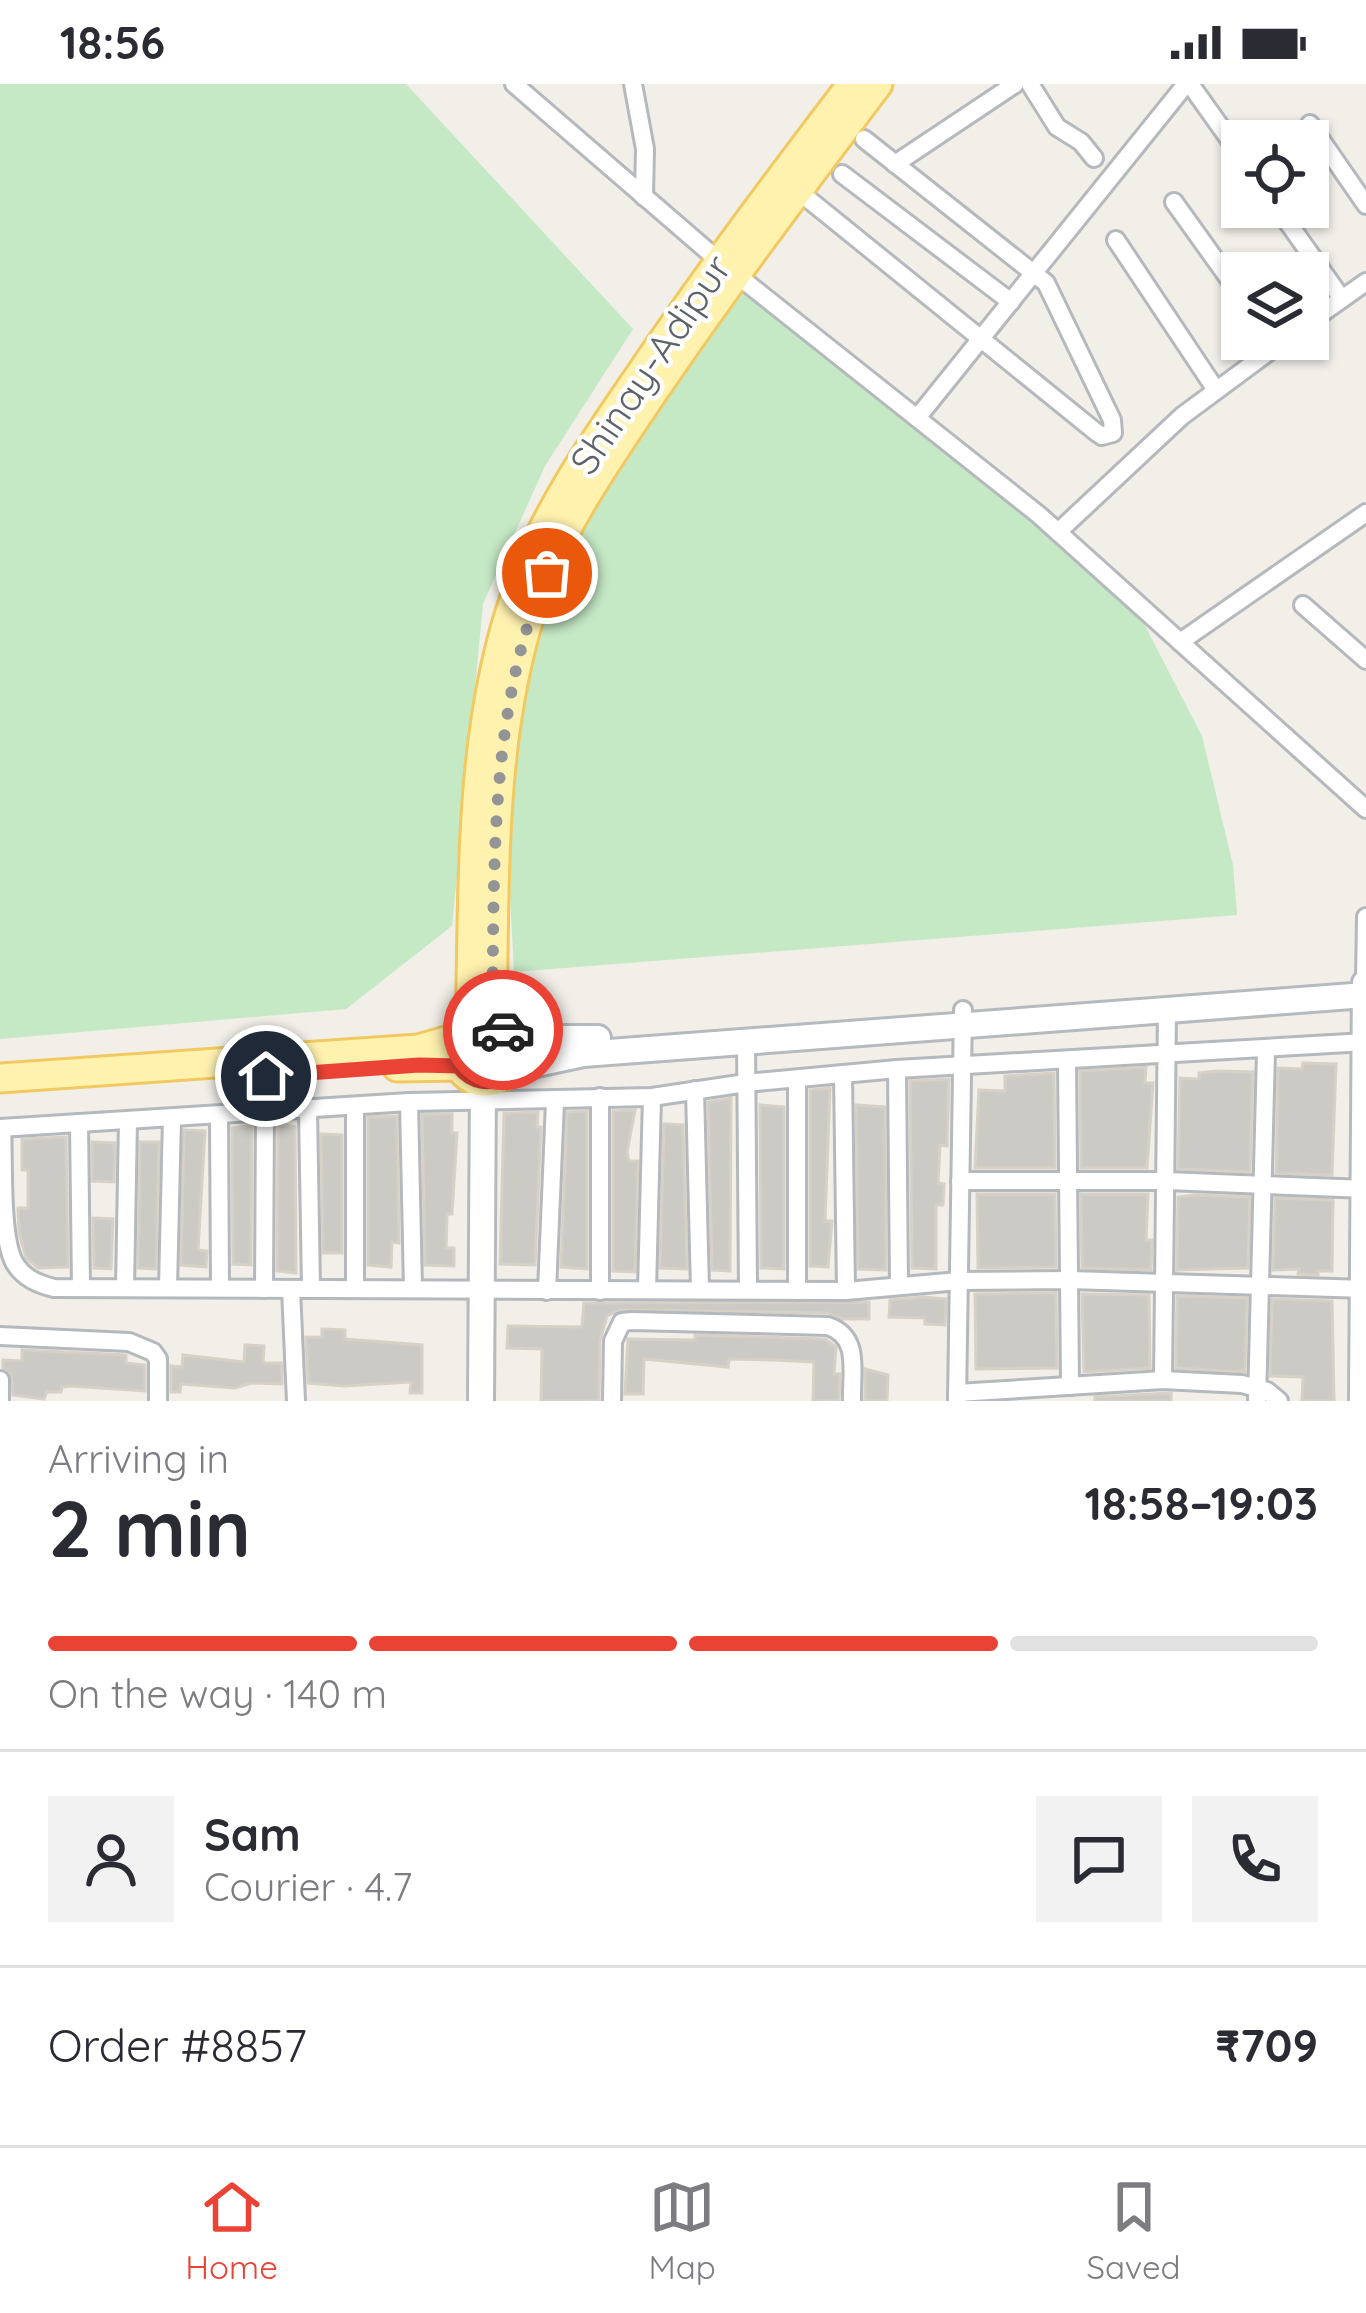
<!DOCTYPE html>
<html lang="en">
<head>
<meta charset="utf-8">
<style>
  body { margin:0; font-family:Quicksand,sans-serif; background:#f2f2f3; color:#2b2b33; height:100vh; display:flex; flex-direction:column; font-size:45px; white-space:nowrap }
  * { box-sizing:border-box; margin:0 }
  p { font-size:39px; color:#7c7c81 }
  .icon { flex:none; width:66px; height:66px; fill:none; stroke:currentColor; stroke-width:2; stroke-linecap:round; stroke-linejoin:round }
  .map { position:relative; height:1317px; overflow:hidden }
  .details { display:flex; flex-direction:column; background:#fff; flex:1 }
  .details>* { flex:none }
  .controls { position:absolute; left:1221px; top:36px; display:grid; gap:24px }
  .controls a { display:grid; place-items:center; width:108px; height:108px; border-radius:0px; background:#fff; box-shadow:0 3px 9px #0004; font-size:60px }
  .pin { position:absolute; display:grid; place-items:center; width:102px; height:102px; color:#fff; margin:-51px; border:6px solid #fff; border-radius:50%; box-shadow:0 3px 12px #0007 }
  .courier { position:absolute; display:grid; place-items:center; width:120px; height:120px; margin:-60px; border:9px solid #ea4335; border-radius:50%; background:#fff; color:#222; box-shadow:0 3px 15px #0007 }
  .overview em { font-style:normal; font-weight:700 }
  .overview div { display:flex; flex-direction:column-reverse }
  .overview { display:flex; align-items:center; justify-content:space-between; height:204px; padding:0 48px }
  h1 { font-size:78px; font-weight:700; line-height:90px }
  .bar { display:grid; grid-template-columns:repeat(4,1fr); gap:18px 12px; align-content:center; height:144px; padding:0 48px }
  .bar i { height:15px; border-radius:9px; background:#e1e1e2 }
  .bar .active { background:#ea4335 }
  .bar p { grid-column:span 4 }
  .line { display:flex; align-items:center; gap:30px; padding:0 48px; border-top:3px solid #e1e1e2 }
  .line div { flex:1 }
  .round { display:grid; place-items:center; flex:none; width:126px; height:126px; border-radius:0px; background:#f2f2f3 }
  .status { display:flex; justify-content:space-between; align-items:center; height:84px; padding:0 60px; background:#fff; direction:ltr }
  .status svg { height:33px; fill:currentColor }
  .dock { display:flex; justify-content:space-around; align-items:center; height:168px; border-top:3px solid #e1e1e2; background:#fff; font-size:33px; color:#7c7c81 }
  .dock a { display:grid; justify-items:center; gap:6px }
  .dock .active { color:#ea4335 }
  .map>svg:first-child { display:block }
  .green { fill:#c5e8c5 }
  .building { fill:#cccac5; stroke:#d6d1c6; stroke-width:3 }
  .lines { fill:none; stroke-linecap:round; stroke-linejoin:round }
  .street-casing { stroke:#b5b8bc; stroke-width:22 }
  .secondary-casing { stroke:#b6babf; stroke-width:30 }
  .primary-casing { stroke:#f2c960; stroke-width:33 }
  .street { stroke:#fff; stroke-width:16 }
  .secondary { stroke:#fff; stroke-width:24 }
  .primary { stroke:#fff2af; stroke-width:27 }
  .done { stroke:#929495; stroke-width:12; stroke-dasharray:0 21.6 }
  .route { stroke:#ea4335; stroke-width:15 }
  .labels { text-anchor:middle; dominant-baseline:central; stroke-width:9; stroke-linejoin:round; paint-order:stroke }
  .street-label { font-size:39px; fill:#5f6368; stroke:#fff }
</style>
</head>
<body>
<div class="status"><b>18:56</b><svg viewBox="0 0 49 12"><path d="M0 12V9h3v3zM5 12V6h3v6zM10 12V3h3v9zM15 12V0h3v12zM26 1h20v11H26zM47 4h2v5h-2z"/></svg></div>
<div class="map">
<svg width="1366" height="1317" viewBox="0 0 1366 1317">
  <rect width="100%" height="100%" fill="#f1efe8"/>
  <!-- green -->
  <g class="green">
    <polygon points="0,0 406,0 633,245 545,382 483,520 452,842 346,925 0,955"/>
    <path d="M753,193L1126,505L1202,652L1233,781L1237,831L514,888C512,834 506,778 510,723C519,581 564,447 644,329C676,281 717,238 753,193Z"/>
  </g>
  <!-- building -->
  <g class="building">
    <polygon points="1303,979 1336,980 1332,1091 1276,1089 1278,984 1302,985"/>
    <polygon points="1146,983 1145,999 1153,999 1147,1084 1081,1084 1080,987"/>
    <polygon points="1216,987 1253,988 1250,1088 1178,1085 1180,994 1199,995 1199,989"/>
    <polygon points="1054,989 1055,1084 975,1084 979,1006 1005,1007 1005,992"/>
    <polygon points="949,995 947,1062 940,1061 938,1099 944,1100 943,1121 936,1121 936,1185 912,1184 910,997"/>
    <polygon points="830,1004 825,1137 832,1137 828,1183 810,1182 810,1006"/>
    <polygon points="731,1014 730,1187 712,1186 708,1018"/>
    <polygon points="760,1021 784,1023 784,1185 761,1184"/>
    <polygon points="856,1021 885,1023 886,1186 858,1185"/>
    <polygon points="635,1026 627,1068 629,1077 638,1077 635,1188 613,1187 613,1027"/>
    <polygon points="587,1027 587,1185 561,1183 567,1028"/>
    <polygon points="538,1028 537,1043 541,1043 535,1181 500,1180 504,1029"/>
    <polygon points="422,1030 452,1030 452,1049 457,1049 452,1130 447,1130 446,1164 454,1164 454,1182 425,1181"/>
    <polygon points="397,1032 399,1159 392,1158 391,1183 368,1181 368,1033"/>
    <polygon points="278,1039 295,1043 296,1189 277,1187"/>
    <polygon points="664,1040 683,1041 687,1185 660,1184"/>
    <polygon points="252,1041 251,1181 233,1180 232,1044"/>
    <polygon points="184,1046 205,1047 198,1166 207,1167 206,1183 181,1181"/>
    <polygon points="321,1050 342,1051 342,1169 323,1169"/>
    <polygon points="66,1053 68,1183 38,1184 26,1174 19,1148 18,1124 28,1124 28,1086 22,1086 22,1055"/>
    <polygon points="92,1058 115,1059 114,1098 92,1097"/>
    <polygon points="140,1058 159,1058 156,1185 138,1184"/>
    <polygon points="977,1110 1055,1110 1056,1183 978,1184"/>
    <polygon points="1081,1110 1148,1110 1146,1156 1152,1156 1151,1186 1082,1184"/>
    <polygon points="1195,1111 1250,1113 1248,1184 1177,1186 1178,1113"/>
    <polygon points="1275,1114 1333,1116 1332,1187 1318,1187 1318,1191 1298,1190 1299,1185 1273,1186"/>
    <polygon points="93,1134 113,1135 111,1185 94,1184"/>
    <polygon points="1056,1209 1057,1284 976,1285 975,1210"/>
    <polygon points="1082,1210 1149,1211 1150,1284 1084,1288"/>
    <polygon points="1177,1212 1247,1214 1245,1288 1176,1284"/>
    <polygon points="924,1213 946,1215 945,1241 925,1240 925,1234 889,1233 890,1216"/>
    <polygon points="1272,1215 1332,1217 1334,1317 1302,1317 1303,1293 1270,1292"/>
    <polygon points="869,1218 869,1235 842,1235 828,1229 620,1226 607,1232 600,1256 599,1317 541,1317 542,1265 507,1264 508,1242 582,1243 584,1219"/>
    <polygon points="322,1245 345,1246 345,1255 422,1261 422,1309 410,1309 411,1298 344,1302 308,1299 306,1253 322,1253"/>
    <polygon points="695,1251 825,1255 836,1263 834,1290 840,1290 839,1317 813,1317 814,1278 773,1276 729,1275 728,1283 644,1275 643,1310 625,1310 628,1255 695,1256"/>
    <polygon points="245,1261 264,1262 263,1279 282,1279 282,1300 251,1299 235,1304 181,1300 180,1308 171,1308 171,1282 182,1283 183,1271 244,1278"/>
    <polygon points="22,1266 126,1271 126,1279 145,1281 145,1307 70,1302 62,1303 61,1308 47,1308 44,1315 13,1311 11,1291 3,1284 3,1276 22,1277"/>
    <polygon points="865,1285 888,1291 887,1317 865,1317"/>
    <polygon points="1171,1309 1171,1317 1095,1317 1095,1313"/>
  </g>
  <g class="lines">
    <defs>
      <g id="street">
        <polyline points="514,0 718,176 1039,431 1366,725"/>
        <polyline points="633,0 645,65 644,113"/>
        <polyline points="1030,0 1057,43 1081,58 1094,74"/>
        <polyline points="1190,0 1242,73"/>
        <polyline points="1310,40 1366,121"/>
        <polyline points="895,80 1015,0"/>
        <polyline points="842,90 1011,218"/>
        <polyline points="797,106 1096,348 1102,352 1113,349 1112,336 1046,199 864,55"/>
        <polyline points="1174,118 1242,213"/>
        <polyline points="1277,123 1342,215"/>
        <polyline points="1116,156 1216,306"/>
        <polyline points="1308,239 1366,198"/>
        <polyline points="917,334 1186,0"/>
        <polyline points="1058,448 1182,332 1286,255"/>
        <polyline points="1303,521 1366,576"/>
        <polyline points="1180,558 1366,429"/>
        <polyline points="1365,897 1366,833"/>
        <polyline points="746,957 748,1206"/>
        <polyline points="1067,976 1070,1302"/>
        <polyline points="897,985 899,1202"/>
        <polyline points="843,990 846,1207"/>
        <polyline points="695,1006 700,1206"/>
        <polyline points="409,1018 413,1205"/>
        <polyline points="355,1022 355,1205"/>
        <polyline points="308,1025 311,1205"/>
        <polyline points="219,1031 220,1204"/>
        <polyline points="79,1039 81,1204"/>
        <polyline points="0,1044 409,1018 652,1013 746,999 897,985 1366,958"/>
        <path d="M2,1044C4,1078 0,1150 14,1178C23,1194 38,1200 54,1204L846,1207L959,1197L1070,1196L1366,1205"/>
        <polyline points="960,1097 1167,1097 1366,1105"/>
        <polyline points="125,1204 128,1036"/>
        <polyline points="168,1204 172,1034"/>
        <polyline points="264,1205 265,1027"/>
        <polyline points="291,1205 296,1317"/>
        <polyline points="647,1206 652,1013"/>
        <polyline points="547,1207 555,1018"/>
        <polyline points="600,1207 600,1013"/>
        <polyline points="797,1207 797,995"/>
        <polyline points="0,1252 129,1258 153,1268 158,1275 158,1317"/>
        <polyline points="0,1296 0,1317"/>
        <polyline points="1163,1296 1167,926"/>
        <polyline points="957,1309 1163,1296 1242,1300 1267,1307 1279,1317"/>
        <path d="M612,1317L613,1257L622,1238L632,1237L828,1242C861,1253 851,1288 852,1317"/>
        <polyline points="957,1317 963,926"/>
        <polyline points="1257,1317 1266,967"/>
      </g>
      <g id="secondary">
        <polyline points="511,954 598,954"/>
        <polyline points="509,986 583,970 1366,911"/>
        <polyline points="481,1317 483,999"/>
        <polyline points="1362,1317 1365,899"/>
      </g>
      <g id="primary">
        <circle cx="485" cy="969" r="29"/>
        <path d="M492,941C495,801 489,649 535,516C561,442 609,374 652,310C724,204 801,102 878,0"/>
        <path d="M470,944C474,801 468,647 516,510C542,432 591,362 637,295C705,194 778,97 852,0"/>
        <polyline points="397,983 459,982"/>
        <polyline points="0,994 418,965 460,953"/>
      </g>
    </defs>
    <!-- street casing -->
    <use href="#street" class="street-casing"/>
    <!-- secondary casing -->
    <use href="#secondary" class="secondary-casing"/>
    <!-- primary casing -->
    <use href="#primary" class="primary-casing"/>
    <!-- street -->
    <use href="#street" class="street"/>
    <!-- secondary -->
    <use href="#secondary" class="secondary"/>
    <!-- primary -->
    <use href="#primary" class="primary"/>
  </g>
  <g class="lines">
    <!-- done -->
    <path class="done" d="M503,946L492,941C495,793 487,628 547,489"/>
    <!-- route -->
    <path class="route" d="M266,992L419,981L458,982C488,1020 535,981 503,946"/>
  </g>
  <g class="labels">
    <!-- street labels -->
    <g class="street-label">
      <text transform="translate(650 280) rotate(-56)">Shinay-Adipur</text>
    </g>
  </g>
</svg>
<div class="controls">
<a><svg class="icon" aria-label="locate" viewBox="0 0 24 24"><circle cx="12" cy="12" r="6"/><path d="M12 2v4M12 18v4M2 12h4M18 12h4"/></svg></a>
<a><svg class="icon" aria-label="layers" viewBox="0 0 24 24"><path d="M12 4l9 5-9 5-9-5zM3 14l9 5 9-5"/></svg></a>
</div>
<div class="pin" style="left:547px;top:489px;background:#ea580c"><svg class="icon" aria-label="bag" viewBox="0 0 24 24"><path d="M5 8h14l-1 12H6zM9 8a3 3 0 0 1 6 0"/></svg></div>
<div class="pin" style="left:266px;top:992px;background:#1f2937"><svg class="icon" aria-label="home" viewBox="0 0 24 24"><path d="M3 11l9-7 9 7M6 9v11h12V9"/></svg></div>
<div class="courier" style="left:503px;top:946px"><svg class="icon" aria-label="car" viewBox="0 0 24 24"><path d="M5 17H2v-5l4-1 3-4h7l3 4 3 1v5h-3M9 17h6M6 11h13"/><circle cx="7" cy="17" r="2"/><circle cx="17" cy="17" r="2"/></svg></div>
</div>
<section class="details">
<div class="overview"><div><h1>2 min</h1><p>Arriving in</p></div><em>18:58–19:03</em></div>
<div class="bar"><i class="active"></i><i class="active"></i><i class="active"></i><i></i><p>On the way · 140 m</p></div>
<div class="line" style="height:216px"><a class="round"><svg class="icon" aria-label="person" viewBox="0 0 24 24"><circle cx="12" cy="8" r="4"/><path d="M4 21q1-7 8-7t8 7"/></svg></a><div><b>Sam</b><p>Courier · 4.7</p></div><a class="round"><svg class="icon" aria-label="chat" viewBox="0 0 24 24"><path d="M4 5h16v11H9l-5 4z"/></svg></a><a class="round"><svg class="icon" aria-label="phone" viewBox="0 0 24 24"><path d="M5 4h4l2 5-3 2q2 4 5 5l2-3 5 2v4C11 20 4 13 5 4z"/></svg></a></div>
<div class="line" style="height:156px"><div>Order #8857</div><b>₹709</b></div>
</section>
<nav class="dock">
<a class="active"><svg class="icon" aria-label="home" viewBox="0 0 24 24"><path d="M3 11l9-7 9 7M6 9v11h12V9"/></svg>Home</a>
<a><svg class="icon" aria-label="map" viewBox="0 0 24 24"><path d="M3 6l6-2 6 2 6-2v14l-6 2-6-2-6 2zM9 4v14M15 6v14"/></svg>Map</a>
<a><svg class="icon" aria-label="saved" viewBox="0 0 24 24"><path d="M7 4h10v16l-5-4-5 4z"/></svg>Saved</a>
</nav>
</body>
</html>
